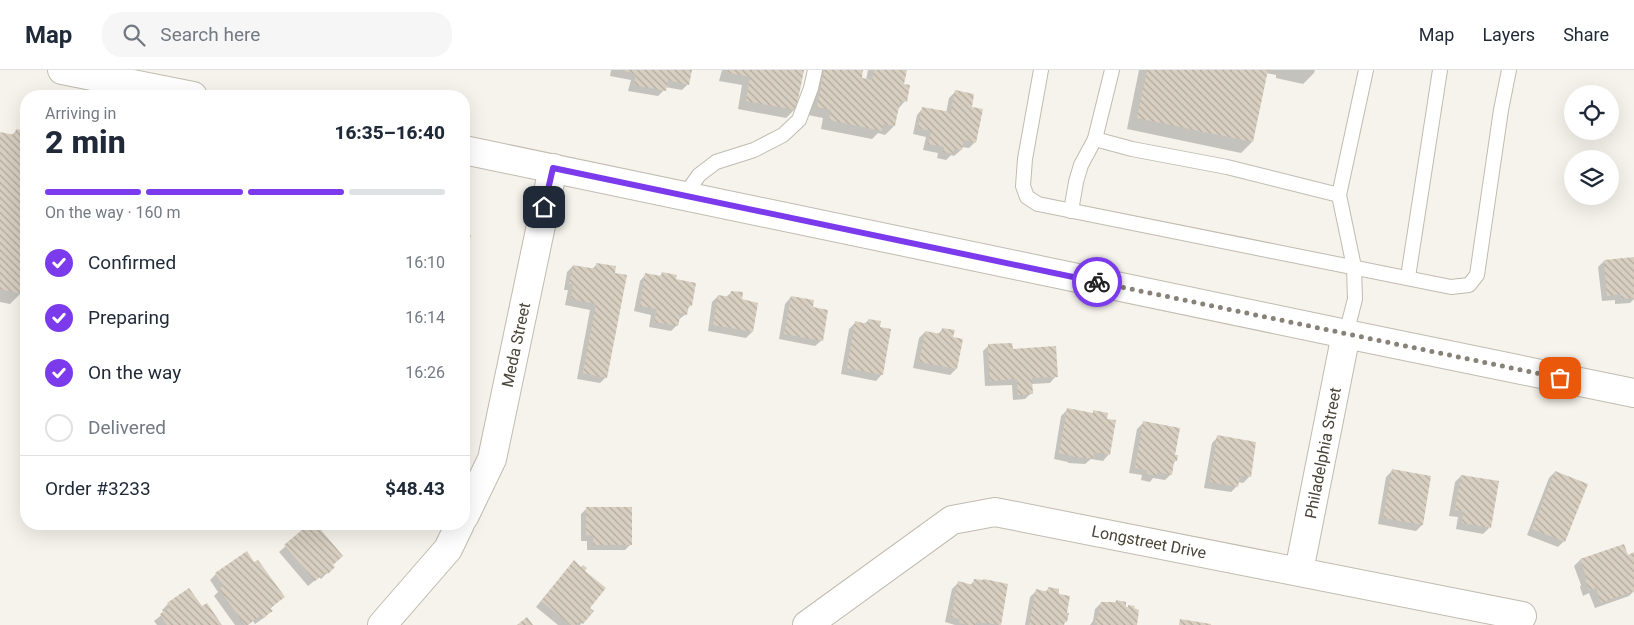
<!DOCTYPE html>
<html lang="en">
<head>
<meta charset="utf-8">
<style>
  body { margin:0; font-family:Roboto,sans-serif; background:#f6f6f7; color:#1f2937; height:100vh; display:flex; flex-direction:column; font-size:19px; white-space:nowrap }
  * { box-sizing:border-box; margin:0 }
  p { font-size:16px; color:#747a83 }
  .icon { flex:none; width:28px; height:28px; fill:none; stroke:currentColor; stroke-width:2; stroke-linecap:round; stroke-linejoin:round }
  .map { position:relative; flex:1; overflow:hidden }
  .drawer { position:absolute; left:20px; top:20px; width:450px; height:440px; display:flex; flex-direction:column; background:#fff; border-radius:20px; box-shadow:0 5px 20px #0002 }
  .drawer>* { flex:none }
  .fabs { position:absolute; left:1564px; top:15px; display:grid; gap:10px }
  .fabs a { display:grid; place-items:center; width:55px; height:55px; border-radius:50%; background:#fff; box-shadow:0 5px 20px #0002; font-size:25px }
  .pin { position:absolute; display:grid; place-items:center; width:42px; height:42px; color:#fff; margin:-21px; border-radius:10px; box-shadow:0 2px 8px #0006 }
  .courier { position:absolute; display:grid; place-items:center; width:50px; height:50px; margin:-25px; border:4px solid #7c3aed; border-radius:50%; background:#fff; color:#222; box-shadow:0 1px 6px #0007 }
  .summary em { font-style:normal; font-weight:800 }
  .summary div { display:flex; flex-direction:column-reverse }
  .summary { display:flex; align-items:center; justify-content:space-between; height:85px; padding:0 25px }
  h1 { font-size:32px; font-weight:800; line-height:38px }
  .bar { display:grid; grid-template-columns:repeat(4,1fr); gap:8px 5px; align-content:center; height:60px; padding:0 25px }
  .bar i { height:6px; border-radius:4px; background:#e0e1e3 }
  .bar .current { background:#7c3aed }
  .bar p { grid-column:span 4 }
  .line { display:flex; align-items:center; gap:12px; padding:0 25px; border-top:1px solid #e0e1e3 }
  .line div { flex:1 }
  ol { padding:0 25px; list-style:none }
  li { display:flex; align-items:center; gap:15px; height:55px }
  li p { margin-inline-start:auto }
  li .icon { padding:5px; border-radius:50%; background:#7c3aed; color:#fff; stroke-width:4 }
  li:last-child { color:#747a83 }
  li i { width:28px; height:28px; border:2px solid #e0e1e3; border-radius:50% }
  header { display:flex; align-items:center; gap:30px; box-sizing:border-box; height:70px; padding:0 25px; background:#fff; border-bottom:1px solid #e0e1e3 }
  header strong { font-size:24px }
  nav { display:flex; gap:28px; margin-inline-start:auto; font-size:18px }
  .search { width:350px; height:45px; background:#f6f6f7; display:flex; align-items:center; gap:12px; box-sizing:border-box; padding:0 18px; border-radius:20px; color:#747a83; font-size:19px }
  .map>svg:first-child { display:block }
  .shadow { fill:#0003 }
  .building { fill:url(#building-back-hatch) }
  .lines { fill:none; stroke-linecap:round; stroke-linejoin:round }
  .service-casing { stroke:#c2bbae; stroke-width:16 }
  .minor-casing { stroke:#c2bbae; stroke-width:30 }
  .service { stroke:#fff; stroke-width:14 }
  .minor { stroke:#fff; stroke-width:28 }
  .done { stroke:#878178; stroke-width:5; stroke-dasharray:0 9 }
  .route { stroke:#7c3aed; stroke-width:6 }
  .labels { text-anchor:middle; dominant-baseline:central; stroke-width:4; stroke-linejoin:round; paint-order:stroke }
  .street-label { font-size:16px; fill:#4b4439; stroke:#fff }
</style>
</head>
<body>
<header>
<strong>Map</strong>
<div class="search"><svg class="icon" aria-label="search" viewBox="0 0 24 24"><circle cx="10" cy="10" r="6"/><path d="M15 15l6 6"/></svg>Search here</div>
<nav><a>Map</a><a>Layers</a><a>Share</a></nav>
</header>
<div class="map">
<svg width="1634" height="555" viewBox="0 0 1634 555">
  <defs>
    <pattern id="building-back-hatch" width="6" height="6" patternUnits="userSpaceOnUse" patternTransform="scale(1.25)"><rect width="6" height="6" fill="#d8cfc1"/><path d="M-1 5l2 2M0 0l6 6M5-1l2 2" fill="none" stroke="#b1aa9e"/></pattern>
  </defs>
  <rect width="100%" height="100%" fill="#f6f3ec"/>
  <!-- shadow -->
  <g class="shadow">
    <polygon points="611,0 691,0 688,14 682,20 665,17 664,20 658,26 628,21 631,10 610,6"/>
    <polygon points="722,0 802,0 795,39 786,48 738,39 742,15 719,11"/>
    <polygon points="818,0 862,0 860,9 866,10 868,0 905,0 902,15 905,31 898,39 894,56 885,65 878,63 872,69 821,59 823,48 808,45"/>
    <polygon points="1139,0 1315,0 1314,3 1303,14 1276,8 1276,5 1266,3 1252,72 1241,83 1127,59"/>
    <polygon points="955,22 975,72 969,78 961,77 961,80 954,86 951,85 946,90 937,88 938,83 923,80 926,67 913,64 917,45 923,38 946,43 949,28"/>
    <polygon points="16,61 26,63 26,197 21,223 10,234 0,232 0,64 11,66"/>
    <polygon points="1634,188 1634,229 1630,233 1615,234 1615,230 1602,231 1598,197 1604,191"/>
    <polygon points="597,194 606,307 600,313 577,309 590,240 565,235 568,220 564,220 567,202 573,196 592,199"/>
    <polygon points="646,204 659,207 662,204 675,210 691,235 687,239 686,244 678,250 677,255 671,261 649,257 651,245 634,241 640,211"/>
    <polygon points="732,222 740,231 752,262 746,268 708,261 712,232 718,226 726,227"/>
    <polygon points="791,227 812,238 822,270 815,276 779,269 785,234"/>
    <polygon points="869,250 882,304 876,311 841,304 849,259 855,253 864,254"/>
    <polygon points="943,259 952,268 956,299 950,305 913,298 919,268 925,262 937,265"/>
    <polygon points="989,275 1011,280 1056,306 1050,313 1031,314 1031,323 1025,329 1013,330 1012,315 985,316 983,281"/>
    <polygon points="1067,340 1092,344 1094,342 1106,350 1109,384 1103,391 1091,389 1085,394 1068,393 1068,392 1054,389 1061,346"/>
    <polygon points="1143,353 1176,390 1173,394 1171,404 1165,410 1153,408 1150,412 1141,410 1142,405 1129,403 1137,359"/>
    <polygon points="1218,367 1249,407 1243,413 1238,412 1237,416 1231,422 1204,418 1212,373"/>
    <polygon points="1392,401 1422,455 1416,461 1378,454 1386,407"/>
    <polygon points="1555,402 1564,471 1558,477 1527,465 1549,408"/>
    <polygon points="1461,406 1489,458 1483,464 1456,459 1458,447 1449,446 1455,412"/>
    <polygon points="587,438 631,474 625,480 587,480 587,471 581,471 581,444"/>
    <polygon points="311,454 314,454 342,486 332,495 333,497 321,509 319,507 308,516 279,482"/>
    <polygon points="246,483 283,527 270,539 271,541 265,547 255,554 253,551 248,555 235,555 214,526 218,522 210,510 216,504"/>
    <polygon points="1634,484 1634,521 1629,526 1595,538 1589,523 1583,526 1580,517 1581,515 1574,496 1580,490 1627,486"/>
    <polygon points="568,498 583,501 589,538 592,541 580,555 558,555 536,537"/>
    <polygon points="975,510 1007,515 999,555 955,555 945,552 952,519 958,513 970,515"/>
    <polygon points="1049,518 1057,525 1066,551 1063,555 1025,555 1030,527 1036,521 1045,522"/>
    <polygon points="1116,532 1124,538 1135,555 1090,555 1093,551 1095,539 1101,533 1114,533"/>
    <polygon points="168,534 202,538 220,555 157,555 154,551 164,543 162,540"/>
  </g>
  <!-- building -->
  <g class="building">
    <polygon points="621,0 692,0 689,15 668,10 666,21 634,15 636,4"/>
    <polygon points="728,0 804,0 796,40 746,31 750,7 728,3"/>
    <polygon points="824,0 863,0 862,8 872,10 874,0 907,0 904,14 910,15 907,32 900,31 895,56 883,54 882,61 829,50 831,40 817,37"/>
    <polygon points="1147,0 1268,0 1253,72 1137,48"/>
    <polygon points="955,20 974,24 972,37 983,39 976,73 964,70 962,80 954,79 953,84 943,82 944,77 928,74 931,61 918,58 922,37 951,42"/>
    <polygon points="16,59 26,61 26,203 22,224 0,219 0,62 15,65"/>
    <polygon points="464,164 471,165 467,185 464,184"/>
    <polygon points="1634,187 1634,228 1621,229 1621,224 1607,226 1604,190"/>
    <polygon points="596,193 616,196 615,203 627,205 607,308 583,303 596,234 571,229 573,214 569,214 573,195 596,199"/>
    <polygon points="662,202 677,205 676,209 696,213 692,236 689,235 687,245 681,243 678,256 654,252 657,239 640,236 645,203 661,206"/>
    <polygon points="731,221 743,222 742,229 758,233 753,262 713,255 718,225 730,227"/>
    <polygon points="791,226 814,230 813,237 828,240 823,271 784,264"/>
    <polygon points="868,249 881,251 880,257 891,259 883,305 847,298 855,251 867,254"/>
    <polygon points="942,258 955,260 953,267 963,269 957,299 919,292 925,261 941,264"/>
    <polygon points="1012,273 1013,279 1056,276 1058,307 1032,308 1033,324 1018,325 1017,309 990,311 988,274"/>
    <polygon points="1067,338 1093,343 1093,340 1108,343 1107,349 1116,350 1110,385 1094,382 1093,388 1086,388 1073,387 1073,386 1059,383"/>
    <polygon points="1143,351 1180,358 1175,385 1178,385 1177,391 1174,391 1172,405 1157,402 1157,406 1147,404 1147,400 1135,398"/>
    <polygon points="1217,365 1256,372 1251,407 1240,406 1238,417 1210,412"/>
    <polygon points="1392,399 1431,406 1423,455 1383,448"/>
    <polygon points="1555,401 1588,414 1565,472 1532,459"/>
    <polygon points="1461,405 1499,411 1491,458 1462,453 1463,441 1455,440"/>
    <polygon points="586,437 632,437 632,475 593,475 593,466 586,465"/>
    <polygon points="309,454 316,454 343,486 333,495 335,497 328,504 326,502 315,511 284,475"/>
    <polygon points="1624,474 1628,485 1634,482 1634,521 1601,533 1596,518 1589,520 1585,510 1587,509 1580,489"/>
    <polygon points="247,481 254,492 258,490 285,527 270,538 273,541 262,548 260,546 247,555 245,555 219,519 223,516 215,503"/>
    <polygon points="574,490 581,497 583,495 587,498 585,501 606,518 590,538 594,541 583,554 580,551 576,555 571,555 541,531"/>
    <polygon points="974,509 983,510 984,509 1008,514 1001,555 976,552 975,555 969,555 959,553 960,549 951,547 958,511 973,515"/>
    <polygon points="1048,517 1059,519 1059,524 1070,526 1067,543 1069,543 1067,552 1065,551 1064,555 1029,555 1036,519 1048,522"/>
    <polygon points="189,518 202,536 207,533 222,555 167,555 160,544 170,537 167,533"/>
    <polygon points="1116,530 1126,532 1126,537 1128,537 1128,535 1135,536 1134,538 1139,540 1137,555 1097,555 1097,553 1095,552 1096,547 1098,547 1101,532 1114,532 1114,534 1115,535"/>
    <polygon points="527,547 533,555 517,555"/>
    <polygon points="1180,549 1211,554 1211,555 1179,555"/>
  </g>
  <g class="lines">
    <defs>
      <g id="service">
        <polyline points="1041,0 1025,89 1023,116 1027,127 1038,134 1451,217 1469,215 1477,205 1501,40 1509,0"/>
        <polyline points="1095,69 1112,0"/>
        <polyline points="684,126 699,105 716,92 754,80 783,65 799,50 811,18 815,0"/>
        <polyline points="1071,141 1076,112 1081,95 1095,69 1132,79 1227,97 1339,125"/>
        <polyline points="1408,207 1440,0"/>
        <polyline points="1346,264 1355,229 1354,197 1339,125 1366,0"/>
      </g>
      <g id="minor">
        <polyline points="62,0 193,26"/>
        <polyline points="464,80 1346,264 1634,323"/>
        <polyline points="464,447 492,389 553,98"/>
        <polyline points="1299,501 1346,264"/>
        <polyline points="382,555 448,479 460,454"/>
        <polyline points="807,555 952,450 995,442 1522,546"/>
      </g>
    </defs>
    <!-- service casing -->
    <use href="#service" class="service-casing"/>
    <!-- minor casing -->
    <use href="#minor" class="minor-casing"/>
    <!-- service -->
    <use href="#service" class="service"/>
    <!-- minor -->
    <use href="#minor" class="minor"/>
  </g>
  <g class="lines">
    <!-- done -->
    <polyline class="done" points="1097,212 1560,308"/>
    <!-- route -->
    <polyline class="route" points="544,137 553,98 1097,212"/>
  </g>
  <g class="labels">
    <!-- street labels -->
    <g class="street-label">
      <text transform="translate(516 275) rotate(-78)">Meda Street</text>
      <text transform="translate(1323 383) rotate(-79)">Philadelphia Street</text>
      <text transform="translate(1149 472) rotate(11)">Longstreet Drive</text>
    </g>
  </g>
</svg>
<div class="fabs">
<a><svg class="icon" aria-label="locate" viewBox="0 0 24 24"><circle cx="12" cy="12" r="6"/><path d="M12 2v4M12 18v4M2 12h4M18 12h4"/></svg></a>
<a><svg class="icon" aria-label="layers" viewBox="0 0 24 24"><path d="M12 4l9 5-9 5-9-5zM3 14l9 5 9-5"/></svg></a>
</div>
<div class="pin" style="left:1560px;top:308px;background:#ea580c"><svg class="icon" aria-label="bag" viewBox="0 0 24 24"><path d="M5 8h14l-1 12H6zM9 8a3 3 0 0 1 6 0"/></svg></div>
<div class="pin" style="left:544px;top:137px;background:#1f2937"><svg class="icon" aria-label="home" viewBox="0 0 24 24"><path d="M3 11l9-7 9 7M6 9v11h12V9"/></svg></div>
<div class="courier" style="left:1097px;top:212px"><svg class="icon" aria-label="bike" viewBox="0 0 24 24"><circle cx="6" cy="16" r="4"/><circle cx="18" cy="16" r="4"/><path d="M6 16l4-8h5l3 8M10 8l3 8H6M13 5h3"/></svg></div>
<section class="drawer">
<div class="summary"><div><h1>2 min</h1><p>Arriving in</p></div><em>16:35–16:40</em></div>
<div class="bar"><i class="current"></i><i class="current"></i><i class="current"></i><i></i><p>On the way · 160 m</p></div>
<ol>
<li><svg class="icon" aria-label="check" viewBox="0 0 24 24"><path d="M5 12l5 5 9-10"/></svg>Confirmed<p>16:10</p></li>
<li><svg class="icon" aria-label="check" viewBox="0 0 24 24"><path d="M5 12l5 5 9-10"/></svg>Preparing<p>16:14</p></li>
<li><svg class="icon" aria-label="check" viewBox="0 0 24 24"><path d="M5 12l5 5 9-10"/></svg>On the way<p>16:26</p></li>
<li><i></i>Delivered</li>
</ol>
<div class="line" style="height:65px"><div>Order #3233</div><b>$48.43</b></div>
</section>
</div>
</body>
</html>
